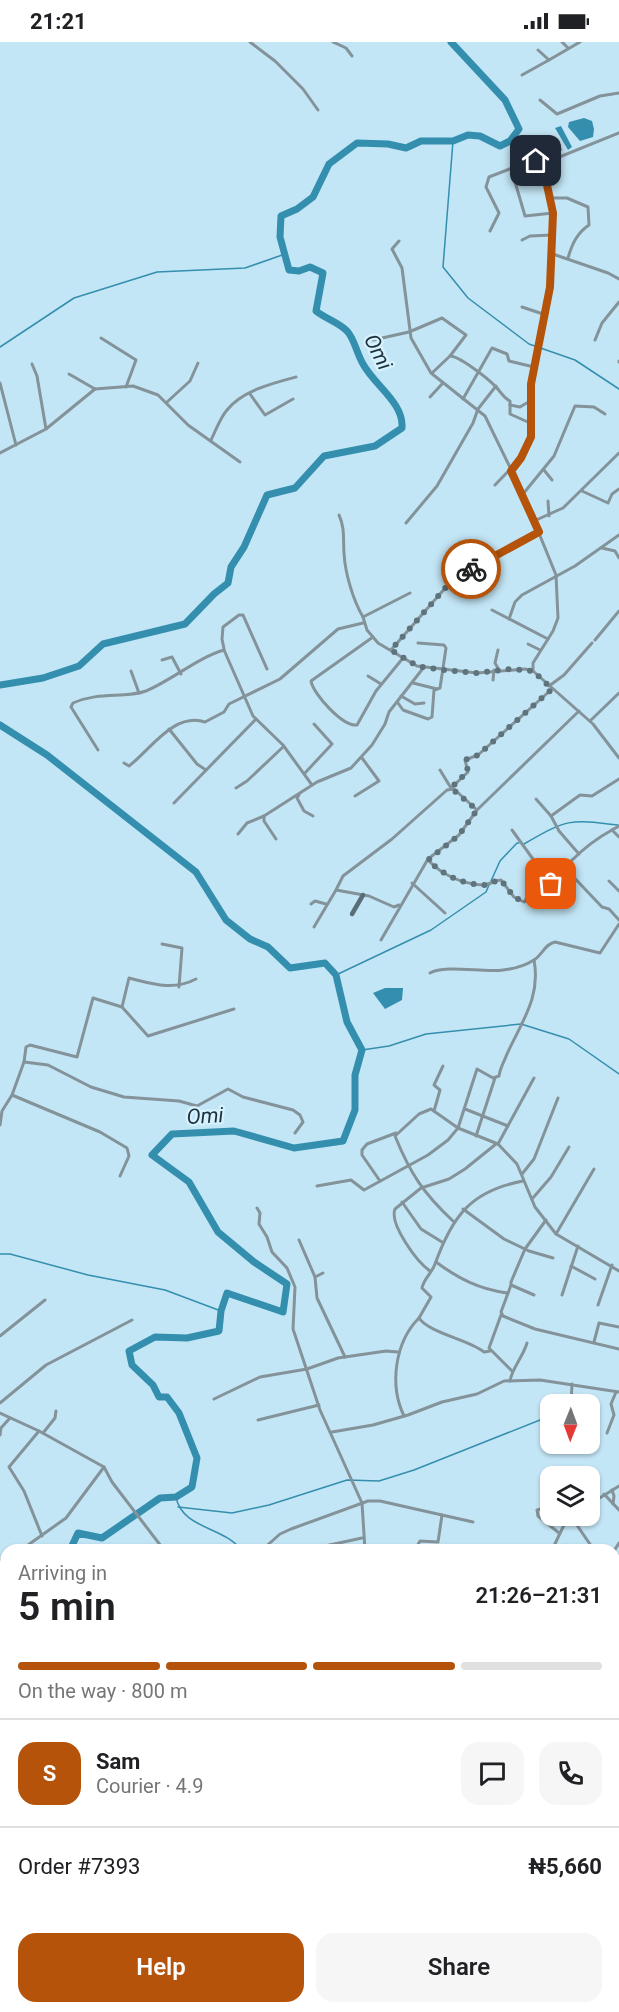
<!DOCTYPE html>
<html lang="en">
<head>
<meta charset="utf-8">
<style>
  body { margin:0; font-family:Roboto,sans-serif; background:#f6f6f6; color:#202124; height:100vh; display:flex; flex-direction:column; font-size:22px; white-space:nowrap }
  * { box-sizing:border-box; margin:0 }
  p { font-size:20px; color:#757577 }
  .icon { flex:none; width:33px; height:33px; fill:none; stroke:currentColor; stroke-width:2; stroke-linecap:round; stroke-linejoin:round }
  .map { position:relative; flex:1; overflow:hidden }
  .details { position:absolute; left:0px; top:1502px; width:620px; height:470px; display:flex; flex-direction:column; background:#fff; border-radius:18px 18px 0 0; box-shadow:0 2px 4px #0004 }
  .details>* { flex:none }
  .needle { width:39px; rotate:181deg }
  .tools { position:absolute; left:540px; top:1352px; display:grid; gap:12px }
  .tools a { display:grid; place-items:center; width:60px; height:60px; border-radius:12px; background:#fff; box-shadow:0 2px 4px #0004; font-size:30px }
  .pin { position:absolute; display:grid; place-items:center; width:51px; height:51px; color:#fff; margin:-26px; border-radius:12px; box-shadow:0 3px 9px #0006 }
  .courier { position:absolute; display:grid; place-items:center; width:60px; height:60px; margin:-30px; border:4px solid #b45309; border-radius:50%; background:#fff; color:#222; box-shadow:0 2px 8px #0007 }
  .summary em { font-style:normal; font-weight:600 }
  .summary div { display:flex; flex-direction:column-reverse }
  .summary { display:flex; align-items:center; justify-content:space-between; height:102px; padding:0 18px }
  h1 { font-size:39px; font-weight:600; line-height:45px }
  .bar { display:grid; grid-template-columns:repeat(4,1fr); gap:9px 6px; align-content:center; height:72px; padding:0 18px }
  .bar i { height:8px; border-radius:4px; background:#e0e0e0 }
  .bar .current { background:#b45309 }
  .bar p { grid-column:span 4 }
  .line { display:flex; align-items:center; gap:15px; padding:0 18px; border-top:2px solid #e0e0e0 }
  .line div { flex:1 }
  .round { display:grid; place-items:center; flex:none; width:63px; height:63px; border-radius:18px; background:#f6f6f6 }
  .button { display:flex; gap:12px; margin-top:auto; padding:12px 18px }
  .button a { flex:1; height:69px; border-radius:18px; background:#b45309; color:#fff; font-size:24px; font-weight:600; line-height:69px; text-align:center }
  .button a+a { background:#f6f6f6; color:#202124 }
  .status { display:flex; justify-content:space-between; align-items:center; height:42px; padding:0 30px; background:#fff; direction:ltr }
  .status svg { height:16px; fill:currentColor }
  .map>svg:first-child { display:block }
  .water { fill:#348eae }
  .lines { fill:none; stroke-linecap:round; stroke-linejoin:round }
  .stream { stroke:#348eae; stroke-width:1.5 }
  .river { stroke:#348eae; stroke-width:7 }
  .street { stroke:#849399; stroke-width:3 }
  .secondary { stroke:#596e77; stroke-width:4.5 }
  .done { stroke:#5e737c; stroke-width:6; stroke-dasharray:0 10.8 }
  .route { stroke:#b45309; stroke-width:8 }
  .labels { text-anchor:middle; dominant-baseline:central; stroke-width:4.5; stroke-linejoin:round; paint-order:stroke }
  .water-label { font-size:21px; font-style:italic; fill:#1b3038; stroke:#d6f2ff }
</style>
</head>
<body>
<div class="status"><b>21:21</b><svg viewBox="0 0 49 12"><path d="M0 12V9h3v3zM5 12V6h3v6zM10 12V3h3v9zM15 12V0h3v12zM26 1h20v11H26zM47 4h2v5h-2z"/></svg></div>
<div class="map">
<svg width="619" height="1970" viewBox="0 0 619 1970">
  <rect width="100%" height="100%" fill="#c3e6f6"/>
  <!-- water -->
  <g class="water">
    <polygon points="584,76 592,79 594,87 593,95 580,99 568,85 569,80"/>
    <polygon points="561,84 572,105 568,108 555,86"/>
    <polygon points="547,95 559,100 562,108 552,115 543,113 537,104 538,99"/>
    <polygon points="385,946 403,946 402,958 385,967 373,951"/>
  </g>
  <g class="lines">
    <!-- stream -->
    <g class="stream">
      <polyline points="453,99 443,225 468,256 529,302 575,318 619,347"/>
      <polyline points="0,305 74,256 157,230 245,226 285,212"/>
      <path d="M524,802C567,777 569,777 618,783"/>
      <polyline points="491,839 500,819 517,801 519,801"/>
      <polyline points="336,933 431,888 486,850 489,843"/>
      <polyline points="362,1008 389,1004 426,992 521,982 569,997 619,1032"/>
      <polyline points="0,1212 10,1212 88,1233 165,1248 221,1269"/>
      <path d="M176,1455C182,1487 225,1485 241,1508"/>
      <polyline points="178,1465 232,1471 269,1463 347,1438 379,1439 414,1428 545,1376"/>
      <polyline points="0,1559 6,1550"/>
    </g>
    <!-- river -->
    <g class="river">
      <path d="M0,643L43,636L79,624L103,602L185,582L214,552L228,541L231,525L244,505L267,453L295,446L324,414L375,404L402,386C404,361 375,344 363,322C357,312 354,296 347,289C338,280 326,277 316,269L323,231L310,225L299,229L289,228L280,195L281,174L297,167L313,155L329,122L357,101L388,102L406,106L421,99H453L468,93L480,94L500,104L510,99L519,87L505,58L451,0"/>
      <polyline points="0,683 47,713 196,830 226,878 250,897 268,905 290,926 325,921 336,933 347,980 362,1008 355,1033 355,1068 343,1099 294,1106 234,1089 172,1092 152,1113 189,1140 218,1190 254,1220 287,1242 283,1270 227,1251 221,1269 219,1289 187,1296 155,1295 129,1309 132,1323 153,1343 159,1355 167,1355 179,1371 197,1416 192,1445 176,1455 160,1456 102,1496 78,1491 70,1508"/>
      <polyline points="0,1673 6,1669"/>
      <polyline points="0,1742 6,1745"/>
      <polyline points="38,1965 38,1970"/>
    </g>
    <!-- street -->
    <g class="street">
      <polyline points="250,0 275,19 303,47 318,68"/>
      <polyline points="333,0 346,6 352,14"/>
      <polyline points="562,0 568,6"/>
      <polyline points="538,8 549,18 580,0"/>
      <polyline points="522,33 549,18"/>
      <polyline points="540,58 557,72 600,54 619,51"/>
      <polyline points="511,126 525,174 553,171"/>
      <path d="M550,156H567L588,165L589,183C577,191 572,202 568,216"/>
      <polyline points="490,189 499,171 486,145 489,135 528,120 547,120 619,91"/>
      <polyline points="522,198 530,194 552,193"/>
      <polyline points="399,199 392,207 402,226 411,296 431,331 485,374 523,452 556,533 558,576 553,589 533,621 533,629 593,682 619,716"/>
      <polyline points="550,211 608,231 619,237"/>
      <polyline points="522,265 543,272"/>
      <polyline points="101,296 136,318 126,345"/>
      <polyline points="373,298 409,290 442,276 466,293 450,314 432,331"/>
      <polyline points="595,298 602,281 619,260"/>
      <path d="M450,314C459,314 486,335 494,343C501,349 502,355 510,359V372L530,381"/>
      <polyline points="619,319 619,320"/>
      <polyline points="32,322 37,334 46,387"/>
      <polyline points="69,332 95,347"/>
      <polyline points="0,341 16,403"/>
      <polyline points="250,352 265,373 293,357"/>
      <polyline points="430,355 442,342"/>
      <polyline points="463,357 492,306 507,312 509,319 534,325"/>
      <polyline points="167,360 190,339 198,321"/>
      <polyline points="510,363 520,365 530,359"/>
      <path d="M211,398C216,388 220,376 227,368C242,349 273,341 296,335"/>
      <polyline points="0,411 46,387 95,347 133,344 158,353 188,383 240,420"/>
      <polyline points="544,428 552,438"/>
      <polyline points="495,443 521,416 531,395 531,342 550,239 553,171 547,143 547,120"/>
      <polyline points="582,449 608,461 612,452 619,447"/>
      <polyline points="523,452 554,414 575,364 594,365 605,372"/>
      <polyline points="548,459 549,474"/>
      <path d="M339,473C345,486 343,497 344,511C345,531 353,558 363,575"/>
      <polyline points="534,479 563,466 619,411"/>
      <polyline points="406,481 437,444 473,381 478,367 496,344"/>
      <polyline points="602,506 615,509 619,516"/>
      <polyline points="410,551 363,575 367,588 378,601 417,624 477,631 525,627 533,629"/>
      <polyline points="492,568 548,597"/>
      <polyline points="509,577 515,560 522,553 575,524 619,493"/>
      <path d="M373,595L311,639C313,652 343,685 357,683L376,649L403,616"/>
      <polyline points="595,598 619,569"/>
      <polyline points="528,602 540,608"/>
      <polyline points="224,607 222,597 223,585 239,573 243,573 267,627"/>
      <polyline points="391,608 454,536 539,490"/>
      <polyline points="498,608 495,621 499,628"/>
      <polyline points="162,618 172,615 181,632"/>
      <polyline points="131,629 139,651"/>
      <polyline points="368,634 381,642"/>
      <polyline points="493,638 494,628"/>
      <polyline points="413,641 437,647"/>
      <polyline points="549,644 564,633 592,601"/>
      <polyline points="401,654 415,662 424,661"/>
      <polyline points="398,661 403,668 428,677 432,675 434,648 440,646 446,606 444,603 418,601"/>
      <polyline points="590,679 619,651"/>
      <polyline points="169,687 197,722 206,728"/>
      <path d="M98,708L71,665L73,661C100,649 124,657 146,649C172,638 199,615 224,608L253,674L283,703L312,743"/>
      <path d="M124,721L129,724C151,707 174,670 205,680L224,670L229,662L280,637L338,587L363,581"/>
      <polyline points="440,728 451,746 468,730 465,718 478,713 552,647"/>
      <polyline points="305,731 332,702 314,682"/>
      <polyline points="236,746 247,739 283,705"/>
      <polyline points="299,753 297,756 304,769 313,774"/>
      <polyline points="355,754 379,739 362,716"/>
      <polyline points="536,757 551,774 559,789 579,812"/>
      <polyline points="174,761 256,677"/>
      <polyline points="264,774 264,779 276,797"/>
      <polyline points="551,774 580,753 592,754 619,737"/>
      <polyline points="512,788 551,842"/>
      <polyline points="612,788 619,784"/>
      <polyline points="238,792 247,781 264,774 317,740 351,726 372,703 385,682 389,670 424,625"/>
      <path d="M428,818C442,833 462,842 483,843C489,843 495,838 501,838L514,855L524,860C544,852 555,835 570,820C582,808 597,796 612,788L619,795"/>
      <polyline points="565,826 602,865 609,867 619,878"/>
      <polyline points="609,839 619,849"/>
      <polyline points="412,841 445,871"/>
      <polyline points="336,848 343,834 392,797 447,748 454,747 477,768"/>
      <polyline points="311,862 315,859 326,862"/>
      <polyline points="314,885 336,848 369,854 394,865 399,863"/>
      <polyline points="381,898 428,817 459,793 477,768 579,669"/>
      <polyline points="162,902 182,906 179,945"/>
      <path d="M430,931C445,922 484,931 503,928C513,927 526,923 534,918C543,912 545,902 555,900L600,911L619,882"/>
      <path d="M122,965L129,936C153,942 173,949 196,937"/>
      <polyline points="24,1020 48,1023 91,1045 124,1055 179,1059 197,1064 228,1047 243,1055 293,1068 300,1073 303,1080 295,1091"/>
      <polyline points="12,1053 100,1090 127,1106 129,1114 120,1134"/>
      <polyline points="465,1067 508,1084"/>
      <polyline points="434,1069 440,1048 434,1043 443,1024"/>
      <polyline points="0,1083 2,1069 12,1053 24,1020 26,1005 30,1003 77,1015 93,956 122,965 148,994 234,967"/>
      <polyline points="476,1094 495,1036"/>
      <polyline points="498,1102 534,1036"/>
      <polyline points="522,1132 534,1117 558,1056"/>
      <polyline points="380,1139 362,1113 362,1108 367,1102 396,1091"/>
      <path d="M317,1144L351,1138L364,1148L428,1113L448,1098L458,1086L477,1027L493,1036L499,1034C500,1026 504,1020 507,1012C522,979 541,955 534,918"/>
      <polyline points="532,1157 551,1135 569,1105"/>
      <polyline points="402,1160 421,1187 442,1200"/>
      <polyline points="257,1166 260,1171 259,1182 267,1195 272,1210 287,1226 295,1245 293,1287 320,1368 362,1461 365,1508"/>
      <polyline points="463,1167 504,1197 529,1209 553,1216"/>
      <path d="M453,1179C423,1151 410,1131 395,1094L419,1072L431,1067L458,1086L498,1102L517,1122L535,1165L556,1192L619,1229"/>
      <polyline points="556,1192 594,1127"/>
      <polyline points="299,1198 315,1235"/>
      <path d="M436,1220C459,1237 479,1247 507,1251"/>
      <polyline points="571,1224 595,1237"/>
      <path d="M430,1229C417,1220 389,1182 395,1167L421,1146L449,1137L465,1127L496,1102"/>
      <polyline points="323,1231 315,1235 317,1256 345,1315"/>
      <polyline points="511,1243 501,1270 503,1274 535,1287 619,1307"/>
      <polyline points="534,1253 511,1243 511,1240 525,1207 546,1178"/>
      <polyline points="562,1253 578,1204"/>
      <polyline points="598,1263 612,1223"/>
      <polyline points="501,1273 489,1306 512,1329"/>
      <polyline points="0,1294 45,1258"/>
      <polyline points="594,1300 599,1281 619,1285"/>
      <path d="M490,1309L484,1310C470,1298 429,1291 419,1276L431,1255L422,1246C424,1236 432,1231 435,1222C452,1175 470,1149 523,1139"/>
      <path d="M510,1339C512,1326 523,1315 527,1301"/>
      <polyline points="214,1357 260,1335 307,1327 338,1316 386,1309 398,1310"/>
      <polyline points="0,1361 46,1323 132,1278"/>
      <polyline points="571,1362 572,1342"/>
      <polyline points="0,1371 39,1389 104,1425 112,1440 164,1508"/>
      <path d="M404,1374C389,1343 395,1300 419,1276"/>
      <polyline points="258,1378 319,1363"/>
      <polyline points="39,1389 9,1425 24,1449 42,1494"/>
      <polyline points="332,1390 373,1383 408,1373 442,1360 477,1352 504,1339 540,1338 619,1350"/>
      <polyline points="43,1391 55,1376 56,1369"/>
      <polyline points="607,1391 614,1373 611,1362 616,1350"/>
      <polyline points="0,1393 1,1386 10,1376"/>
      <polyline points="586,1428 589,1434"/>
      <polyline points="590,1434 598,1456"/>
      <polyline points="612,1448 614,1454 613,1462"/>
      <polyline points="604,1452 619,1468"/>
      <polyline points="590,1462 619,1444"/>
      <polyline points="550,1465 537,1468 538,1474 559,1491"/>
      <polyline points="572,1476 594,1508"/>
      <polyline points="325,1504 362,1496"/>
      <polyline points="21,1508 66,1476 104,1425"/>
      <polyline points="262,1508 280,1492 291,1487 368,1459 380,1459 442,1473"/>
      <polyline points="415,1508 420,1499 438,1500 442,1473 473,1480"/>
      <polyline points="552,1508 564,1483 574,1473"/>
      <polyline points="614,1509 619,1501"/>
      <polyline points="0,1518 6,1515"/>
      <polyline points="614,1595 619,1603"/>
      <polyline points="0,1620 6,1618"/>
      <polyline points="614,1631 619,1626"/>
      <polyline points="615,1696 619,1697"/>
      <polyline points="614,1746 619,1746"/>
      <polyline points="614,1753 619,1759"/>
      <polyline points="614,1786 619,1781"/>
      <polyline points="0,1806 6,1804"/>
      <polyline points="614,1827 615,1820"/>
      <polyline points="0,1880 6,1878"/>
      <polyline points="614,1886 619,1885"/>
      <polyline points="0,1891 6,1908"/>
      <polyline points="0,1925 6,1924"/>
      <polyline points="614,1932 619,1928"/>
      <polyline points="184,1965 184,1970"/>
      <polyline points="253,1965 254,1970"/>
      <polyline points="294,1965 296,1970"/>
      <polyline points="520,1966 530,1970"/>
      <polyline points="226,1970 227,1965"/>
      <polyline points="377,1970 384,1965"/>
      <polyline points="461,1970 463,1965"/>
    </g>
    <!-- secondary -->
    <polyline class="secondary" points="352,872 363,853"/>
  </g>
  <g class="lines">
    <!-- done -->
    <path class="done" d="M471,527L454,536L391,608L417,624L443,628L477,631L510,627L533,629L552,647L478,713L465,718L468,729L451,746L477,768L459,793L428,818C443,833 462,842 483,843C489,843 495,838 501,838L514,855L524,860L551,842"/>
    <!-- route -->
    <polyline class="route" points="471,527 539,490 511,429 521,416 531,395 531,342 550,245 553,171 547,143 547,120 536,119"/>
  </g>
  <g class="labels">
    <!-- water labels -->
    <g class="water-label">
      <text transform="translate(378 310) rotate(63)">Omi</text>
      <text transform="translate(205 1074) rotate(-3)">Omi</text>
    </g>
  </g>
</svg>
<div class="tools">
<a><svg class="needle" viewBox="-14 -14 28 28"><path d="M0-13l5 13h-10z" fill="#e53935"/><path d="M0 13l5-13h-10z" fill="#757577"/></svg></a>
<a><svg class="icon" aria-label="layers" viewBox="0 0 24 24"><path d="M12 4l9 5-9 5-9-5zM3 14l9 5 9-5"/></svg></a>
</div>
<div class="pin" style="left:551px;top:842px;background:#ea580c"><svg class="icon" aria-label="bag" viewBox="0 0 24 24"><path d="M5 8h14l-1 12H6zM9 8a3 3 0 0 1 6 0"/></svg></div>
<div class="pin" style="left:536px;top:119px;background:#1f2937"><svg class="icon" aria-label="home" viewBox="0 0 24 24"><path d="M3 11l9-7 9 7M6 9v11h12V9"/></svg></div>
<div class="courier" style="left:471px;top:527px"><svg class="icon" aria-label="bike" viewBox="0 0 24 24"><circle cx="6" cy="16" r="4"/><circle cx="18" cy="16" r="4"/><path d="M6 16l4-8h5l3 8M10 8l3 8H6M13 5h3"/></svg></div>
<section class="details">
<div class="summary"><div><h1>5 min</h1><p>Arriving in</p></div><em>21:26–21:31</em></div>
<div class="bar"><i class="current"></i><i class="current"></i><i class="current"></i><i></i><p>On the way · 800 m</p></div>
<div class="line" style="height:108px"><b class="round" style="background:#b45309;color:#fff">S</b><div><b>Sam</b><p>Courier · 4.9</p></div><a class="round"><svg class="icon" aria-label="chat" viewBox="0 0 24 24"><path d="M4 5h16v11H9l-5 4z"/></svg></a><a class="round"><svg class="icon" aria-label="phone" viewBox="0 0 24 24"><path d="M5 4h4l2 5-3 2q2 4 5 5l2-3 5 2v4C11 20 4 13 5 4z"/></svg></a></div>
<div class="line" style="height:78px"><div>Order #7393</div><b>₦5,660</b></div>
<div class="button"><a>Help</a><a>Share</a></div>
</section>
</div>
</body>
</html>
